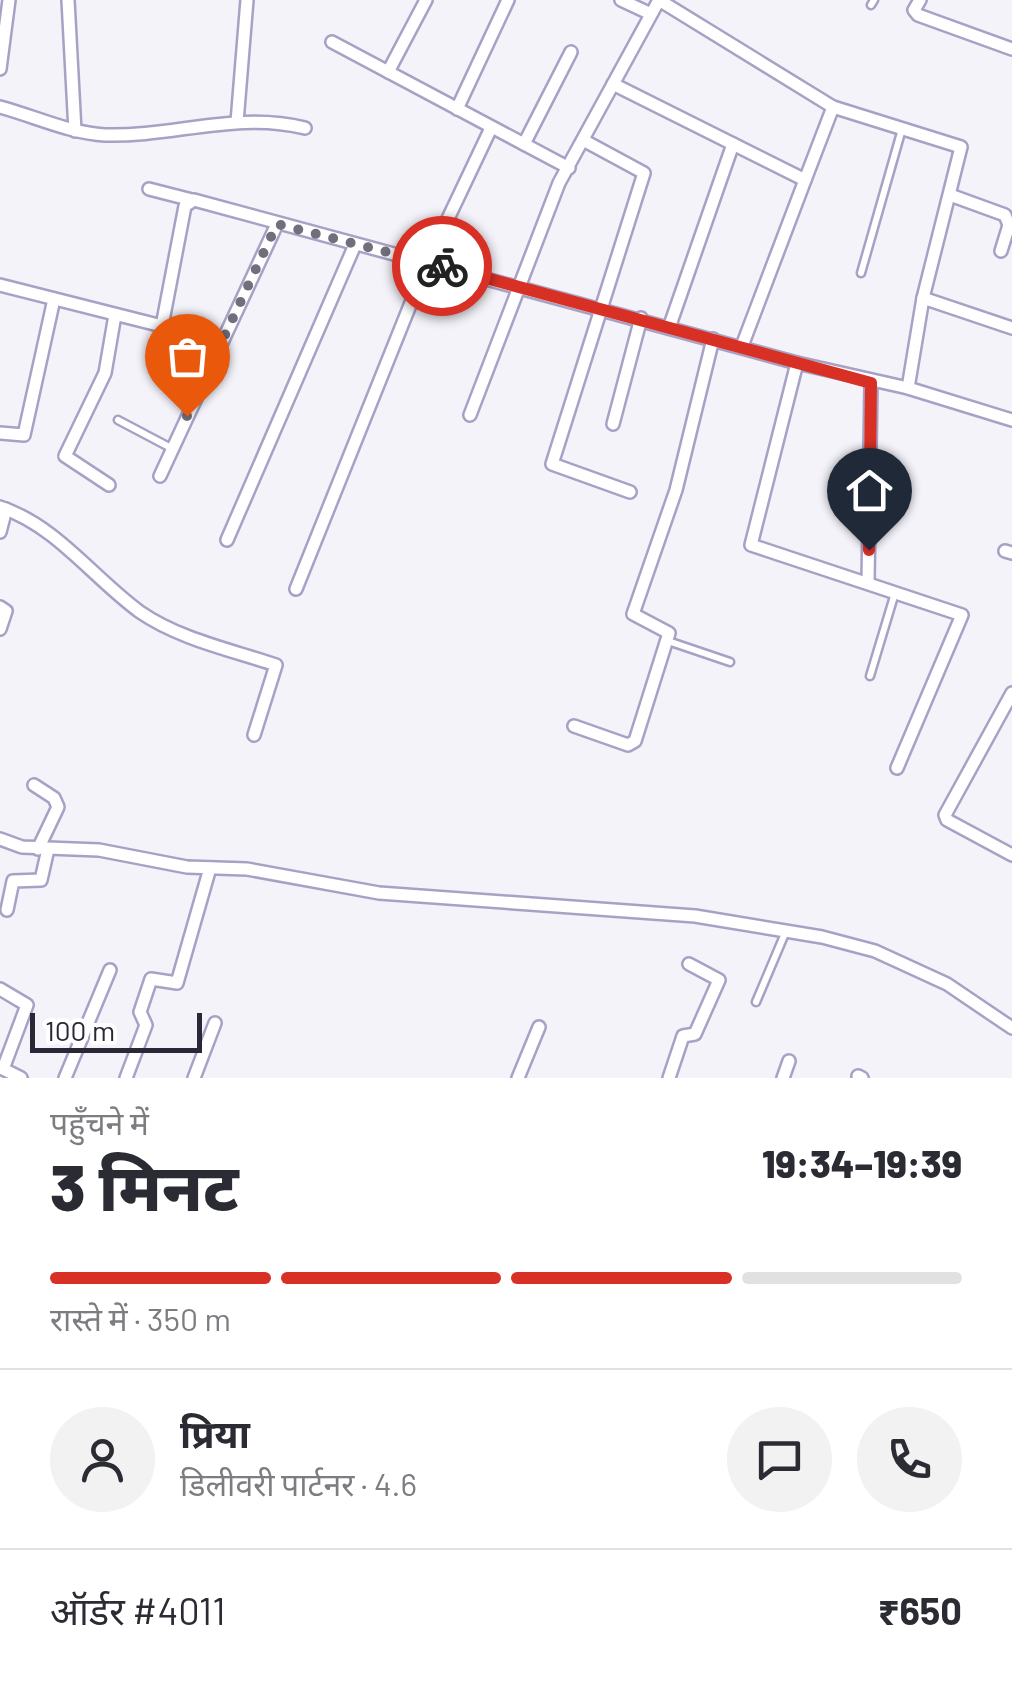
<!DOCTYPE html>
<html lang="hi">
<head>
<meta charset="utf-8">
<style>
  body { margin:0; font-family:Barlow,"Noto Sans Devanagari",sans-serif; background:#f2f2f3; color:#2b2b33; height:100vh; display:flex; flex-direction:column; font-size:38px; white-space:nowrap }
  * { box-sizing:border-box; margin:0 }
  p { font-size:32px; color:#7c7c81 }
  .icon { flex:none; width:55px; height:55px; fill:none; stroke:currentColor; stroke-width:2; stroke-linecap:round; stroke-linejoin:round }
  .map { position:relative; height:1078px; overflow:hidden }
  .panel { display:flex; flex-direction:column; background:#fff; flex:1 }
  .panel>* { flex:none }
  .scale { position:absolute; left:30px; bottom:25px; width:172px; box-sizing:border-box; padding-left:10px; border:5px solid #2a2836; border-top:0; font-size:28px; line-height:35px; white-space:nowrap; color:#2a2836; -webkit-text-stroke:8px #fff; paint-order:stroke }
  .pin { position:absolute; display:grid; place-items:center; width:85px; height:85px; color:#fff; margin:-102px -42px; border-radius:50% 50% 50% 0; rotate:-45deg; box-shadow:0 0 10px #0007 }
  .pin .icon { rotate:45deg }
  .courier { position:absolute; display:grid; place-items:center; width:100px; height:100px; margin:-50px; border:8px solid #d93025; border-radius:50%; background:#fff; color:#222; box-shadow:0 2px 12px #0007 }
  .headline em { font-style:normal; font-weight:800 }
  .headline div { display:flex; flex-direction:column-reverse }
  .headline { display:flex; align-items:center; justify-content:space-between; height:170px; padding:0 50px }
  h1 { font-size:65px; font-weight:800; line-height:75px }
  .bar { display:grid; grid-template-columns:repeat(4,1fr); gap:15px 10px; align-content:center; height:120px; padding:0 50px }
  .bar i { height:12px; border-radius:8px; background:#e1e1e2 }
  .bar .selected { background:#d93025 }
  .bar p { grid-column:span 4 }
  .line { display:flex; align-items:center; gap:25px; padding:0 50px; border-top:2px solid #e1e1e2 }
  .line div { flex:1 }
  .round { display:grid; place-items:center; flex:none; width:105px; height:105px; border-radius:52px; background:#f2f2f3 }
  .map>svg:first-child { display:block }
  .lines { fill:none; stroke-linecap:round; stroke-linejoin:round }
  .lane-casing { stroke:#a7a2c5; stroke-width:11 }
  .street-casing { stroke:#a7a2c5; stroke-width:16 }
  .lane { stroke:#fff; stroke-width:6 }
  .street { stroke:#fff; stroke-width:11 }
  .done { stroke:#716f7b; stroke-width:10; stroke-dasharray:0 18 }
  .route { stroke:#d93025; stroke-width:12 }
</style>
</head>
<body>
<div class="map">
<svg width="1012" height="1078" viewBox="0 0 1012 1078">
  <rect width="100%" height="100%" fill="#f4f3fa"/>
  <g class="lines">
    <defs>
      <g id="lane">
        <polyline points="871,5 874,0"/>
        <polyline points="861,273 902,129"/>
        <polyline points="118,420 171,448"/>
        <polyline points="668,641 730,662"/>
        <polyline points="870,676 895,593"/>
        <polyline points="756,1002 786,931"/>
      </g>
      <g id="street">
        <polyline points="68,0 75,131"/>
        <polyline points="621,0 651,14"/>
        <polyline points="659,0 833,107 961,147 923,298 908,388 1012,420"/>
        <polyline points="920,0 914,10 918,15 1012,49"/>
        <polyline points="332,42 569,168"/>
        <polyline points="0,69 9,0"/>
        <polyline points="388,72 426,0"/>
        <polyline points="613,84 805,180 742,346"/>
        <path d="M0,107C34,116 69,133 105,135C173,137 237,111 305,128"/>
        <polyline points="457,109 508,0"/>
        <polyline points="237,122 247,0"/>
        <polyline points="583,140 644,173 552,464 630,492"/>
        <polyline points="524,144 571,52"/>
        <polyline points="805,180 833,107"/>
        <polyline points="149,189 192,200"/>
        <polyline points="950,195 1005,215 1009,225 1001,251"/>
        <polyline points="0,285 162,326 185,206 194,200 797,363 751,545 962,615 897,768"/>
        <polyline points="923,298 1012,328"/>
        <polyline points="670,325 733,144"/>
        <polyline points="797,363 908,388"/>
        <polyline points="470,415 559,183 659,0"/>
        <polyline points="613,424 641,318"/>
        <polyline points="0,433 24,435 54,299"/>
        <polyline points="160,476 277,224"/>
        <polyline points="109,485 65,456 105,373 115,315"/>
        <path d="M0,507C57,526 92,577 140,612C179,639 231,650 276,665L254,735"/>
        <polyline points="0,532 6,509"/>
        <polyline points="227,540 354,247"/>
        <polyline points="1005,551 1012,553"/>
        <polyline points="868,583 871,383"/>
        <polyline points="296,589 427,263 491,128"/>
        <polyline points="0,607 6,611 0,629"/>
        <polyline points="1012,693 945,815 947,820 1012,855"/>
        <polyline points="574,726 628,745 635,741 669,633 633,614 676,490 713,339"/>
        <polyline points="34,785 54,798 58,807 38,849"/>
        <polyline points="0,839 22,847 99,850 187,867 247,869 379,893 695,916 822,937 875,951 947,984 1012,1028"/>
        <polyline points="7,910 13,881 41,880 48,849"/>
        <polyline points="0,989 27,1005 3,1069 21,1078"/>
        <polyline points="858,1076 862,1078"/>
        <polyline points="65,1078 110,970"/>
        <polyline points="126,1078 146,1025 140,1012 151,979 177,983 210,868"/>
        <polyline points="194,1078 215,1023"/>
        <polyline points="518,1078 539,1027"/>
        <polyline points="669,1078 683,1036 695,1034 719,980 689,964"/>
        <polyline points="783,1078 789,1061"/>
      </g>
    </defs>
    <!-- lane casing -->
    <use href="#lane" class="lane-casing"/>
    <!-- street casing -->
    <use href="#street" class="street-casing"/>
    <!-- lane -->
    <use href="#lane" class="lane"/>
    <!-- street -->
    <use href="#street" class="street"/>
  </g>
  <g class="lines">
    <!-- done -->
    <polyline class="done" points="187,416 277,224 442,266"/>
    <!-- route -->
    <polyline class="route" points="442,266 871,383 869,550"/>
  </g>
</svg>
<div class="scale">100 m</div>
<div class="pin" style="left:187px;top:416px;background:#ea580c"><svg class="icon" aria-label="bag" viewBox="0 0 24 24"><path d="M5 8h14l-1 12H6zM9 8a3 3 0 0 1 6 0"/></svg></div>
<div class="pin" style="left:869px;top:550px;background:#1f2937"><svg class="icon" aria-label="home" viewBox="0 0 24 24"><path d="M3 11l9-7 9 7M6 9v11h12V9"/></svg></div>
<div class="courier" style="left:442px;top:266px"><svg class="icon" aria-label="bike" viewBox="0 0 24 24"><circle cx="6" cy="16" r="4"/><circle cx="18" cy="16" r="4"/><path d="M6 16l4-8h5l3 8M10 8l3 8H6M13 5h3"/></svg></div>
</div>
<section class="panel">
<div class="headline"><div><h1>3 मिनट</h1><p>पहुँचने में</p></div><em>19:34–19:39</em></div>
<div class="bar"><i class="selected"></i><i class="selected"></i><i class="selected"></i><i></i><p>रास्ते में · 350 m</p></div>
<div class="line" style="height:180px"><a class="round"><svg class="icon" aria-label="person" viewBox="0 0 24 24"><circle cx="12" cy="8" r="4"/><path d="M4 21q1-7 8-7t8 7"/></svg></a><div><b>प्रिया</b><p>डिलीवरी पार्टनर · 4.6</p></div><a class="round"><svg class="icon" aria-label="chat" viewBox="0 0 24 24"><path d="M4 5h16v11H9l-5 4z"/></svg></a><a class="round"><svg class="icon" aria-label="phone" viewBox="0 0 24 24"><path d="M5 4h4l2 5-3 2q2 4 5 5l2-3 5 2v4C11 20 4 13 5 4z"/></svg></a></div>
<div class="line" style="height:130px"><div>ऑर्डर #4011</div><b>₹650</b></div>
</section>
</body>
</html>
